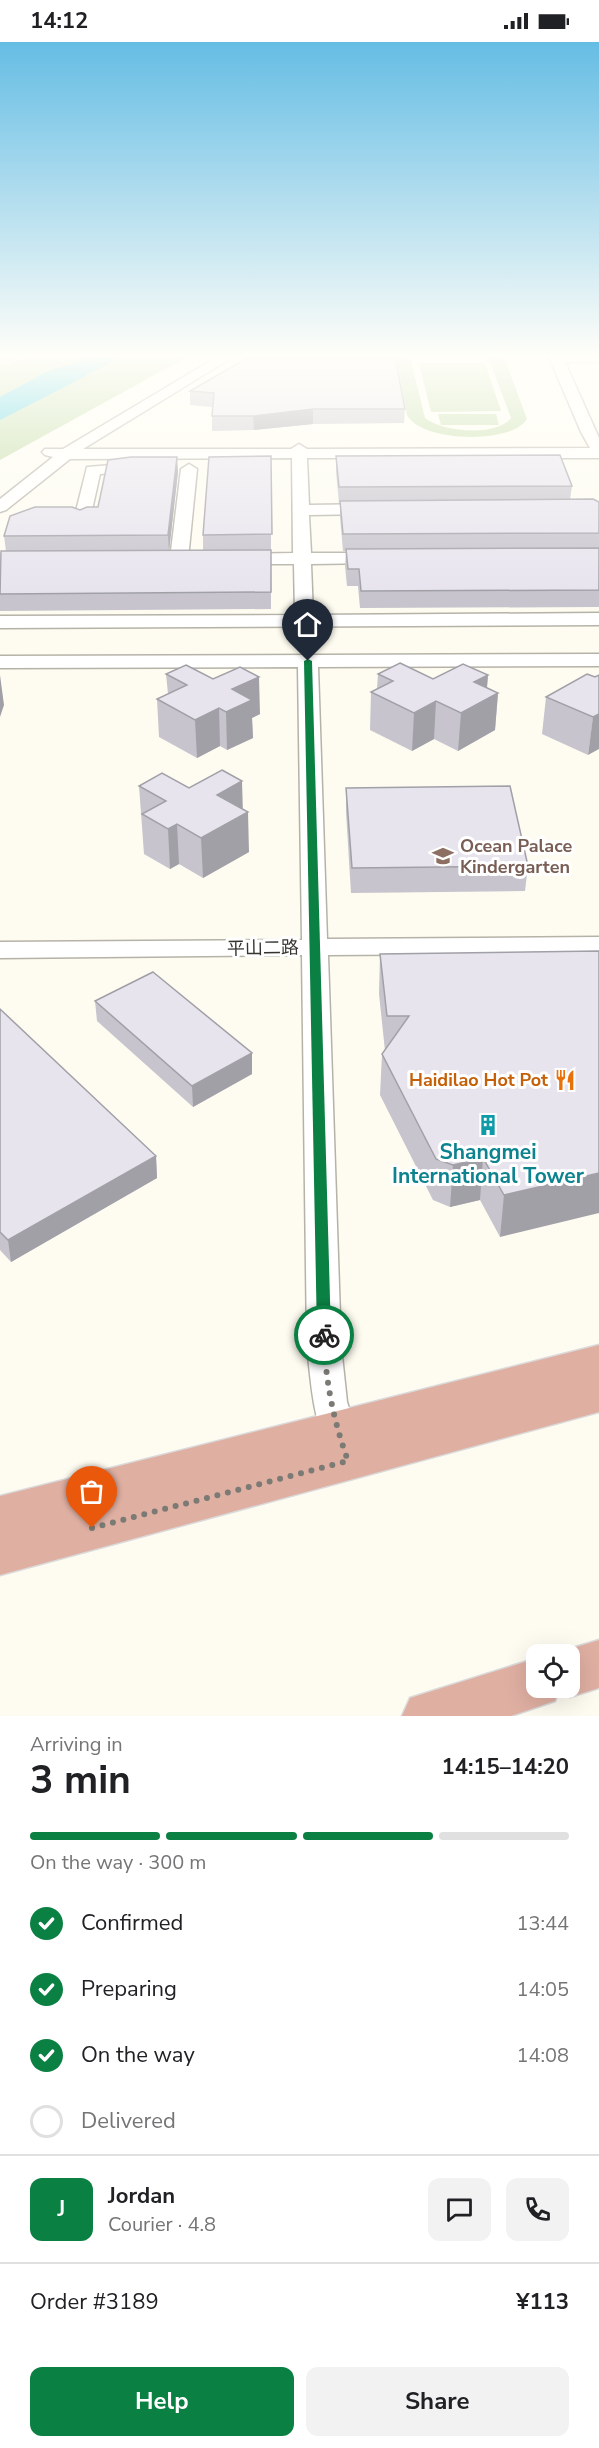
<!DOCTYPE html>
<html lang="en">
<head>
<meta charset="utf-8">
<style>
  body { margin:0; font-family:"Nunito Sans","Noto Sans SC",sans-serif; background:#f2f2f2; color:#202124; height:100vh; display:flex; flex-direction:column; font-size:22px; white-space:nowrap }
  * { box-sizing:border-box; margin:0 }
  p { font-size:20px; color:#757577 }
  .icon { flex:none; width:33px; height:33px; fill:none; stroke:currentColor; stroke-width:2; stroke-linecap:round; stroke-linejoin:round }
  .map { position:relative; height:1674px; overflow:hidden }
  .details { display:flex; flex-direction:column; background:#fff; flex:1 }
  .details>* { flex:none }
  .controls { position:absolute; left:526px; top:1602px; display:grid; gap:12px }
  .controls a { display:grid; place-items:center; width:54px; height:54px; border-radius:12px; background:#fff; box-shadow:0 6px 24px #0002; font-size:30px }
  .pin { position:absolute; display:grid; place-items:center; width:51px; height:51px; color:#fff; margin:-62px -26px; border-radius:50% 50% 50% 0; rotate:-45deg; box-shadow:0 0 6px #0007 }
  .pin .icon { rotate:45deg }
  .courier { position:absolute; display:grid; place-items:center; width:60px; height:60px; margin:-30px; border:4px solid #0b8043; border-radius:50%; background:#fff; color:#222; box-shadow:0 2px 8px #0007 }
  .overview em { font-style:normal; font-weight:700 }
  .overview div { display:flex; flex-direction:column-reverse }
  .overview { display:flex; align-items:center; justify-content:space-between; height:102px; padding:0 30px }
  h1 { font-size:39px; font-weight:700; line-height:45px }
  .bar { display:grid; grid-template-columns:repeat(4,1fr); gap:9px 6px; align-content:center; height:72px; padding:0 30px }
  .bar i { height:8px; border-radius:4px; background:#e0e0e0 }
  .bar .on { background:#0b8043 }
  .bar p { grid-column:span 4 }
  .line { display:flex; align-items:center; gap:15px; padding:0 30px; border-top:2px solid #e0e0e0 }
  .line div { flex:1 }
  .round { display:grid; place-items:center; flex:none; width:63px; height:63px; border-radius:12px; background:#f2f2f2 }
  ol { padding:0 30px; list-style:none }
  li { display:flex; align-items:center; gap:18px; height:66px }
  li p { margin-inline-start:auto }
  li .icon { padding:6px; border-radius:50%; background:#0b8043; color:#fff; stroke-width:4 }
  li:last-child { color:#757577 }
  li i { width:33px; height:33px; border:3px solid #e0e0e0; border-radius:50% }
  .action { display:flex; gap:12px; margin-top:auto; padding:12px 30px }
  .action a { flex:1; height:69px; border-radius:12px; background:#0b8043; color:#fff; font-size:24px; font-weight:700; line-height:69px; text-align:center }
  .action a+a { background:#f2f2f2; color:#202124 }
  .status { display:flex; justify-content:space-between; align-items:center; height:42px; padding:0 30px; background:#fff; direction:ltr }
  .status svg { height:16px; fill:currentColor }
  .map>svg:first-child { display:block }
  .green { fill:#bfdaa2 }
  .water { fill:#40cbdf }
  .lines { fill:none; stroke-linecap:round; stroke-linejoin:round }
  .river { fill:#40cbdf; fill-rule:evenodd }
  .minor-casing { stroke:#b5b2a8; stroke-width:3 }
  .major-casing { stroke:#dbdada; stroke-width:3 }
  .minor { fill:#fff; fill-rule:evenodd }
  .major { fill:#dfafa2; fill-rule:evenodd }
  .wall { fill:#c7c4cd }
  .shaded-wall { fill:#a2a0a7 }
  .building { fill:#e7e4ee; stroke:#a2a0a7; stroke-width:1.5 }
  .route { fill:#0b8043 }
  .done { stroke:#7b7a74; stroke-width:6; stroke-dasharray:0 10.8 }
  .labels { text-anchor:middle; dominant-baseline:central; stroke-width:6; stroke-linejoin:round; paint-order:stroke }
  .education-label { font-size:18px; font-weight:bold; fill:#785e54; stroke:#fff; text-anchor:start }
  .street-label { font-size:18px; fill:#353430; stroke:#fff }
  .food-label { font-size:18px; font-weight:bold; fill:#c56008; stroke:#fff; text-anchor:end }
  .near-culture-label { font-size:21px; font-weight:bold; fill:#0d838f; stroke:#fff }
</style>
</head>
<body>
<div class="status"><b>14:12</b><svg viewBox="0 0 49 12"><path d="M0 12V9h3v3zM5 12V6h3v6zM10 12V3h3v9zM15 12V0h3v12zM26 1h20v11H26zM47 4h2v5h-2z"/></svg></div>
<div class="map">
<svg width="599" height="1674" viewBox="0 0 599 1674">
  <rect width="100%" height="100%" fill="#fefcf1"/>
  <!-- green -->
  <g class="green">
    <polygon points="27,315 187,315 0,418 0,321 13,321"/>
    <path d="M396,315H412L411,319L425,376C442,390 496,395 511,376L488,315H504L527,377C511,403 421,400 407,373Z"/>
    <polygon points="419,321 485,321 501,369 431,370"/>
    <polygon points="438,372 496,372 499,383 441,383"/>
  </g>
  <!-- water -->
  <polygon class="water" points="85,319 98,321 99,323 84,335 0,378 0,355 50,328"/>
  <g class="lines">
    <!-- river -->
    <polygon class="river" points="88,315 116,315 113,320 0,373 0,357"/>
    <defs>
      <g id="minor">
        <polygon points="217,315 233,315 83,407 291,407 299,402 307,407 590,406 581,390 549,315 599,315 599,320 565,320 599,396 599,416 307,416 309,463 373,462 381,467 373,472 309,473 311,511 379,511 385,512 388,516 385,520 379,521 311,522 313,573 599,571 599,583 0,586 0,574 295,573 294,522 239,522 233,521 230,517 233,513 239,512 293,511 292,416 70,417 6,468 0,470 0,457 53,415 45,413 42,410 45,407 63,407"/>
        <polygon points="124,422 132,427 130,430 100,432 90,477 82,482 76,481 74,477 87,425"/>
        <polygon points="189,422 197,427 188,517 185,521 173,521 170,517 181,427"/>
        <path d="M599,612V624L318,625L327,897L599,895V911L328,913L341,1304L347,1360L360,1400L355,1411L342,1415L329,1411C313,1377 311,1341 307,1304L302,913L0,916V900L302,898L298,625L0,626V614Z"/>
      </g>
      <g id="major">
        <polygon points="599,1303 599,1370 0,1533 0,1454"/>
        <polygon points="599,1598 599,1646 570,1655 558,1650 555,1659 511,1674 402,1674 410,1656 537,1616 537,1646 570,1646 570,1612 553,1612"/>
      </g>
    </defs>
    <!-- minor casing -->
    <use href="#minor" class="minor-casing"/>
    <!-- major casing -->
    <use href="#major" class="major-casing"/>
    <!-- minor -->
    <use href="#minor" class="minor"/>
    <!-- major -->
    <use href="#major" class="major"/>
  </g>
  <!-- wall -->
  <g class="wall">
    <polygon points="0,315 14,315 12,320 0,320"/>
    <polygon points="190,349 405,367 404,381 313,382 254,388 212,389 212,365 190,363"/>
    <polygon points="271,414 271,567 0,569 0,511 6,509 4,494 98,465 178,430 169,508 203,508 203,493"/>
    <polygon points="336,414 572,444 570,458 599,460 599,565 360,566 358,544 347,544 345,524 346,509 343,509 340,475 340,461 339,461 336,430"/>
    <polygon points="166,632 260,672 252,676 253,696 227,708 220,704 197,716 159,695 157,657 168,652"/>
    <polygon points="378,632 433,637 488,633 487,645 498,651 495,688 458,709 434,697 412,709 370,688 371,650 377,647"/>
    <polygon points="599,633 588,713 542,692 546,655"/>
    <polygon points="242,739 242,767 249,810 203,836 179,822 170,827 144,812 139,744 189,746"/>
    <polygon points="346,746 528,824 525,849 351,851 346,770"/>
    <polygon points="599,909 500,1195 480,1158 450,1165 433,1158 380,1053 382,1012 385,1009 379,952 380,912"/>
    <polygon points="95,959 252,1011 252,1032 193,1065 97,979"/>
    <polygon points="0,967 156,1114 157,1136 11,1220 0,1208"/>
  </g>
  <!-- shaded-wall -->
  <g class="shaded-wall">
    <polygon points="313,367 313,382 254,388 253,374"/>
    <polygon points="177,415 178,430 169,510 168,493"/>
    <polygon points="0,633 4,663 0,675"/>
    <polygon points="488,633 486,657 498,651 495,688 458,709 461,671 474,640"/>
    <polygon points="259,635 260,672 252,676 253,696 227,708 226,670 232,647"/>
    <polygon points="436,659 434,697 412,709 414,671"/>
    <polygon points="219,666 220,704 197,716 195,678"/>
    <polygon points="599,672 599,707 588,713 593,675"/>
    <polygon points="242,739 243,773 248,770 249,810 203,836 201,796 217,753"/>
    <polygon points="177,782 179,822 170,827 168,787"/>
    <polygon points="252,1011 252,1032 193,1065 192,1044"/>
    <polygon points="156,1114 157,1136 11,1220 8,1198"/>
    <polygon points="483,1116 480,1158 450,1165 453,1123"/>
    <polygon points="599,1131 599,1171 500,1195 504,1153"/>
  </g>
  <!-- building -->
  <g class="building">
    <polygon points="249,315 395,315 405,367 313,367 253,374 212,374 214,351 190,349"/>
    <polygon points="560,413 572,444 339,445 336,414"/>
    <polygon points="271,414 272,492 203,493 209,415"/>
    <polygon points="131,415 177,415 168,493 4,494 10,474 35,465 72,465 80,468 87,465 98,465 108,418"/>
    <polygon points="593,457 599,460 599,491 343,492 340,459"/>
    <polygon points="599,506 599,548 361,549 359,527 348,527 346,507"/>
    <polygon points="271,508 271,550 0,552 1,509"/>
    <polygon points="400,621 433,637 463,622 488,633 474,640 498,651 461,671 436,659 414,671 371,650 393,639 378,632"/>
    <polygon points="186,623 213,637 240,625 259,635 232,647 252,658 226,670 219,666 195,678 157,657 187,643 166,632"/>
    <polygon points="587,632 595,635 599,633 599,672 593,675 546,655"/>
    <polygon points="222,728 242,739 217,753 248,770 201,796 177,782 168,787 142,772 166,759 139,744 162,731 189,746"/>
    <polygon points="510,744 528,824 352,826 346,746"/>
    <polygon points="599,909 599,1131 504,1153 483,1116 453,1123 436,1117 382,1012 409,974 387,974 380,912"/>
    <polygon points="153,930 252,1011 192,1044 95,959"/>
    <polygon points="0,967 156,1114 8,1198 0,1190"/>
  </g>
  <!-- sky -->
  <linearGradient id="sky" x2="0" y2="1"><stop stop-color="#65bde4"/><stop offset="0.57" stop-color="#fffef9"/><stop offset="1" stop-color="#fffef9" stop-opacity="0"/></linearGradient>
  <rect width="599" height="549" fill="url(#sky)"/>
  <!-- route -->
  <polygon class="route" points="308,617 312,619 331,1293 324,1298 317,1293 304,619"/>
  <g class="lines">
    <!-- done -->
    <path class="done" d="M92,1486L348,1419C333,1377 325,1337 324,1293"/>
  </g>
  <!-- icons -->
  <defs>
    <symbol id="school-bare" viewBox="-9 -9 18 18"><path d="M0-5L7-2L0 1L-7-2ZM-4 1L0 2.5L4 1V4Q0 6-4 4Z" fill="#8d6e63" stroke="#fff" stroke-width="2.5" paint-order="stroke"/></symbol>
    <symbol id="restaurant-bare" viewBox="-9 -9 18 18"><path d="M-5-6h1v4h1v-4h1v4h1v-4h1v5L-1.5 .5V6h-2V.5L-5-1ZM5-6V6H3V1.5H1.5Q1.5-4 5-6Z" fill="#e8710a" stroke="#fff" stroke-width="2.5" paint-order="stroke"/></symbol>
    <symbol id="building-bare" viewBox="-9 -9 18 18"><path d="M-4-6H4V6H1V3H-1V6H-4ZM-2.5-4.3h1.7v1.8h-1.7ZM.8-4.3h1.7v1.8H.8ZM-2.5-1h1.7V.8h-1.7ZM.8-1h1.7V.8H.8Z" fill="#0f9aa8" stroke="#fff" stroke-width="2.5" paint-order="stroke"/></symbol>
  </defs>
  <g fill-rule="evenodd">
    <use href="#school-bare" x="428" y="799" width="30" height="30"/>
    <use href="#restaurant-bare" x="550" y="1023" width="30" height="30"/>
    <use href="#building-bare" x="473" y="1068" width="30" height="30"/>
  </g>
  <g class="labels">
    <!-- education labels -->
    <g class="education-label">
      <text x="460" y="804">Ocean Palace<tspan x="460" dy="21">Kindergarten</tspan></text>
    </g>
    <!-- street labels -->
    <g class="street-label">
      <text transform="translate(263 906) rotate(-1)">平山二路</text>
    </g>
    <!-- food labels -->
    <g class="food-label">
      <text x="548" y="1038">Haidilao Hot Pot</text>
    </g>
    <!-- near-culture labels -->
    <g class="near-culture-label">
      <text x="488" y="1110">Shangmei<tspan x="488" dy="24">International Tower</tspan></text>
    </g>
  </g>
</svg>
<div class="controls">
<a><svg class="icon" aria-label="locate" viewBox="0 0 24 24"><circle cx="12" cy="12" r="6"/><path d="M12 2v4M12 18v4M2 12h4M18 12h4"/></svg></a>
</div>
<div class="pin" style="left:92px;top:1486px;background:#ea580c"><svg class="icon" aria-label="bag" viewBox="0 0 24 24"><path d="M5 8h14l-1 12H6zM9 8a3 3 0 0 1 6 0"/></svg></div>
<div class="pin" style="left:308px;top:619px;background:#1f2937"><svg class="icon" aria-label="home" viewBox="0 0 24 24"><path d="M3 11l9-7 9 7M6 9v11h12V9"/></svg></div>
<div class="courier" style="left:324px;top:1293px"><svg class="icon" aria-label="bike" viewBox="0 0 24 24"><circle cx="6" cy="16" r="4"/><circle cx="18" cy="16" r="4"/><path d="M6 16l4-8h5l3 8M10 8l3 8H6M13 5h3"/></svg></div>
</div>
<section class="details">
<div class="overview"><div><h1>3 min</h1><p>Arriving in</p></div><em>14:15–14:20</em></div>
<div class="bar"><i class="on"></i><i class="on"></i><i class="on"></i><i></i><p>On the way · 300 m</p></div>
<ol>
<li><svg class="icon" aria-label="check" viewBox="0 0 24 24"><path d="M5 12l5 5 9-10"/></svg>Confirmed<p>13:44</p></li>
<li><svg class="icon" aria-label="check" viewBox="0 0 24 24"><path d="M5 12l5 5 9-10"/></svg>Preparing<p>14:05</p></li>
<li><svg class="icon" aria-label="check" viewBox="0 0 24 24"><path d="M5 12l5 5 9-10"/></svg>On the way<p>14:08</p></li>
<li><i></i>Delivered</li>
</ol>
<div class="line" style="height:108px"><b class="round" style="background:#0b8043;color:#fff">J</b><div><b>Jordan</b><p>Courier · 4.8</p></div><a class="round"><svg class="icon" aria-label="chat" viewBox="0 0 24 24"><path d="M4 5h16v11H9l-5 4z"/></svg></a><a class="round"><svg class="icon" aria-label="phone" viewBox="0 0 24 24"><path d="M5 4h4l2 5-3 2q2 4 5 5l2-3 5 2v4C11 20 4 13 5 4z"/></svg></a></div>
<div class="line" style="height:78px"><div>Order #3189</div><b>¥113</b></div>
<div class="action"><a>Help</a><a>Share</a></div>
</section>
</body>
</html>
